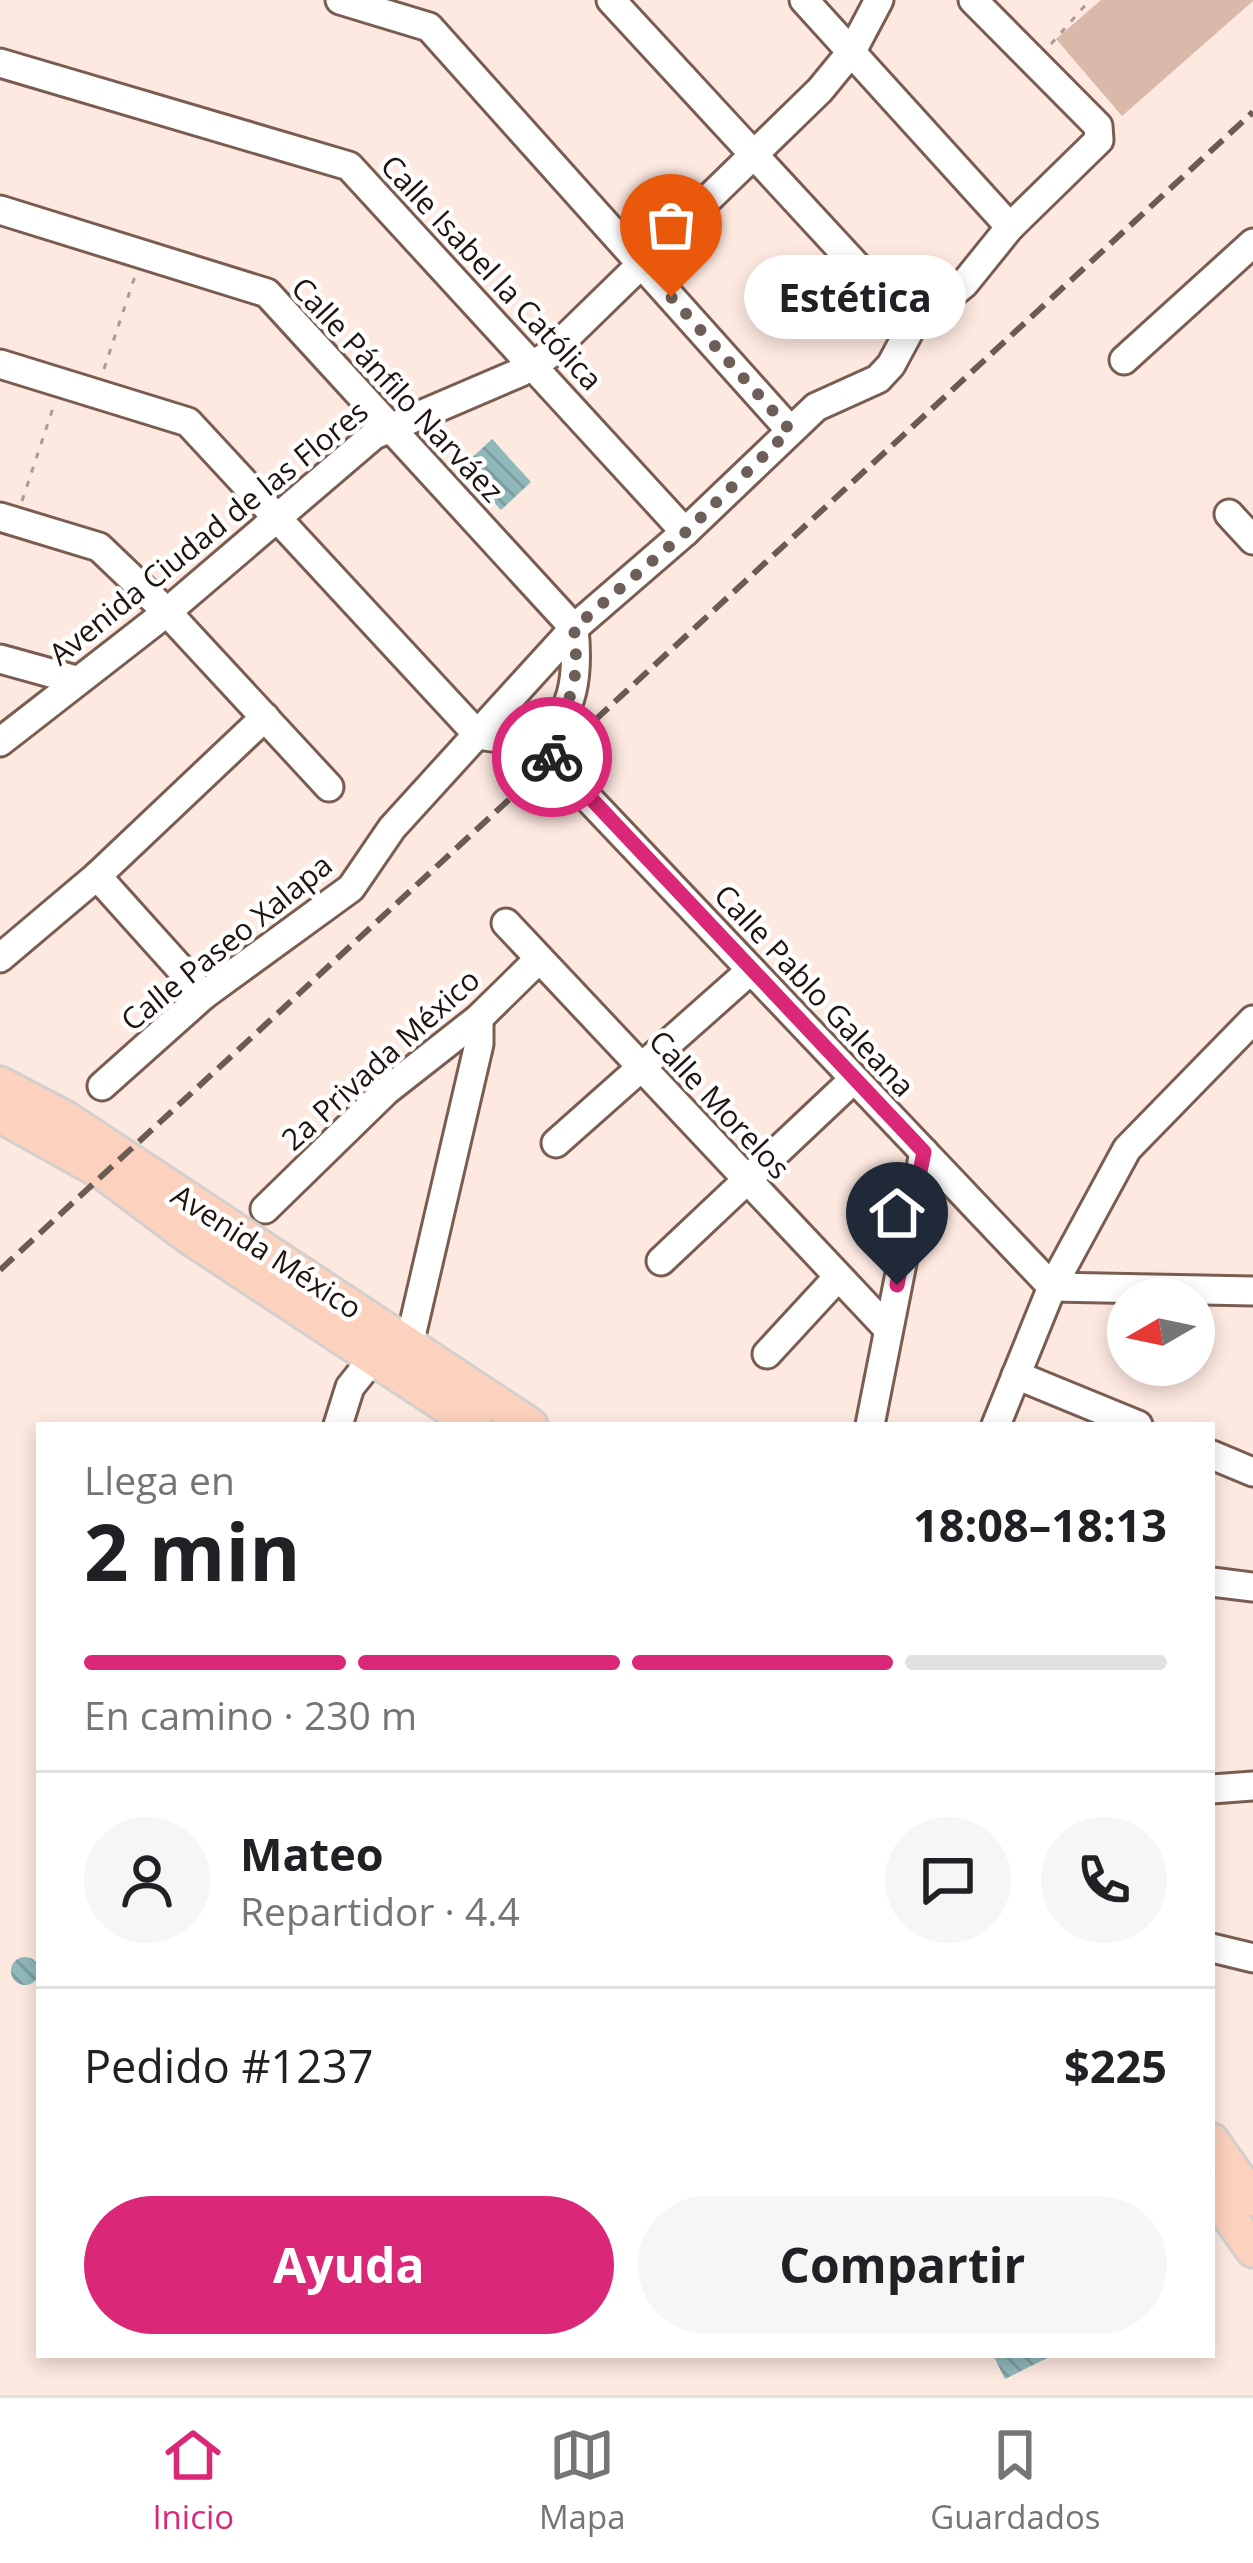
<!DOCTYPE html>
<html lang="es">
<head>
<meta charset="utf-8">
<style>
  body { margin:0; font-family:"Open Sans",sans-serif; background:#f6f6f6; color:#202124; height:100vh; display:flex; flex-direction:column; font-size:45px; white-space:nowrap }
  * { box-sizing:border-box; margin:0 }
  p { font-size:39px; color:#757577 }
  .icon { flex:none; width:66px; height:66px; fill:none; stroke:currentColor; stroke-width:2; stroke-linecap:round; stroke-linejoin:round }
  .map { position:relative; flex:1; overflow:hidden }
  .drawer { position:absolute; left:36px; top:1422px; width:1179px; height:936px; display:flex; flex-direction:column; background:#fff; border-radius:0px; box-shadow:0 6px 18px #0003 }
  .drawer>* { flex:none }
  .needle { width:78px; rotate:261deg }
  .controls { position:absolute; left:1107px; top:1278px; display:grid; gap:24px }
  .controls a { display:grid; place-items:center; width:108px; height:108px; border-radius:50%; background:#fff; box-shadow:0 6px 18px #0003; font-size:60px }
  .pin { position:absolute; display:grid; place-items:center; width:102px; height:102px; color:#fff; margin:-123px -51px; border-radius:50% 50% 50% 0; rotate:-45deg; box-shadow:0 0 12px #0007 }
  .pin .icon { rotate:45deg }
  .courier { position:absolute; display:grid; place-items:center; width:120px; height:120px; margin:-60px; border:9px solid #db2777; border-radius:50%; background:#fff; color:#222; box-shadow:0 3px 15px #0007 }
  .bubble { position:absolute; height:84px; border-radius:42px; background:#fff; box-shadow:0 6px 18px #0003; font-size:39px; font-weight:700; line-height:84px; text-align:center }
  .head em { font-style:normal; font-weight:700 }
  .head div { display:flex; flex-direction:column-reverse }
  .head { display:flex; align-items:center; justify-content:space-between; height:204px; padding:0 48px }
  h1 { font-size:78px; font-weight:700; line-height:90px }
  .bar { display:grid; grid-template-columns:repeat(4,1fr); gap:18px 12px; align-content:center; height:144px; padding:0 48px }
  .bar i { height:15px; border-radius:9px; background:#e0e0e0 }
  .bar .on { background:#db2777 }
  .bar p { grid-column:span 4 }
  .line { display:flex; align-items:center; gap:30px; padding:0 48px; border-top:3px solid #e0e0e0 }
  .line div { flex:1 }
  .round { display:grid; place-items:center; flex:none; width:126px; height:126px; border-radius:63px; background:#f6f6f6 }
  .button { display:flex; gap:24px; margin-top:auto; padding:24px 48px }
  .button a { flex:1; height:138px; border-radius:72px; background:#db2777; color:#fff; font-size:48px; font-weight:700; line-height:138px; text-align:center }
  .button a+a { background:#f6f6f6; color:#202124 }
  .dock { display:flex; justify-content:space-around; align-items:center; height:168px; border-top:3px solid #e0e0e0; background:#fff; font-size:33px; color:#757577 }
  .dock a { display:grid; justify-items:center; gap:6px }
  .dock .on { color:#db2777 }
  .map>svg:first-child { display:block }
  .green { fill:#dab9aa }
  .building { fill:url(#building-back-hatch) }
  .lines { fill:none; stroke-linecap:round; stroke-linejoin:round }
  .minor-casing { stroke:#795d50; stroke-width:33 }
  .major-casing { stroke:#d2d0cf; stroke-width:39 }
  .path { stroke:#ac9b94; stroke-width:3; stroke-dasharray:6 9; stroke-linecap:butt }
  .minor { stroke:#fff; stroke-width:27 }
  .major { stroke:#fcd1bd; stroke-width:33 }
  .rail { stroke:#6a5c55; stroke-width:6; stroke-dasharray:18 9; stroke-linecap:butt }
  .done { stroke:#6d5f58; stroke-width:12; stroke-dasharray:0 21.6 }
  .route { stroke:#db2777; stroke-width:15 }
  .labels { text-anchor:middle; dominant-baseline:central; stroke-width:9; stroke-linejoin:round; paint-order:stroke }
  .street-label { font-size:30px; fill:#1f140f; stroke:#fff }
</style>
</head>
<body>
<div class="map">
<svg width="1253" height="2395" viewBox="0 0 1253 2395">
  <defs>
    <pattern id="building-back-hatch" width="6" height="6" patternUnits="userSpaceOnUse" patternTransform="scale(3)"><rect width="6" height="6" fill="#90b8bb"/><path d="M-1 5l2 2M0 0l6 6M5-1l2 2" fill="none" stroke="#7c9da0"/></pattern>
  </defs>
  <rect width="100%" height="100%" fill="#fde9e0"/>
  <!-- green -->
  <polygon class="green" points="1101,0 1253,0 1253,1 1122,116 1056,39"/>
  <!-- building -->
  <g class="building">
    <polygon points="492,439 531,482 501,510 462,467"/>
    <circle cx="25" cy="1971" r="14"/>
    <polygon points="993,2355 1053,2355 1005,2379"/>
  </g>
  <g class="lines">
    <defs>
      <g id="minor">
        <polyline points="340,0 429,27 790,430"/>
        <polyline points="611,0 912,326"/>
        <polyline points="804,0 1010,227"/>
        <polyline points="0,63 349,166 685,532"/>
        <path d="M0,210L267,293L574,628C578,668 578,729 526,738C511,741 493,737 478,735L188,422L0,364"/>
        <polyline points="1124,360 1253,243"/>
        <polyline points="1229,514 1253,540"/>
        <polyline points="0,517 99,547 167,612 329,787"/>
        <polyline points="0,659 76,680"/>
        <polyline points="531,738 1052,1287 1253,1291"/>
        <polyline points="0,742 167,612 374,435 521,372 547,356 820,90 852,51 879,0"/>
        <polyline points="97,876 204,995"/>
        <polyline points="506,923 888,1329"/>
        <polyline points="0,958 97,876 265,717"/>
        <polyline points="102,1086 204,995 351,888 392,828 574,628 685,532 816,407 878,379 891,365 912,326 964,284 1010,227 1099,140 1098,126 973,0"/>
        <polyline points="556,1143 751,970"/>
        <polyline points="265,1209 386,1091 479,1018 539,959"/>
        <polyline points="661,1261 854,1079"/>
        <polyline points="412,1332 479,1044 479,1018"/>
        <polyline points="767,1354 838,1277"/>
        <polyline points="1016,1375 1138,1425"/>
        <polyline points="338,1425 350,1387 386,1342"/>
        <polyline points="870,1425 924,1152"/>
        <polyline points="996,1425 1052,1287 1127,1149 1253,1020"/>
        <polyline points="1212,1455 1253,1472"/>
        <polyline points="1212,1582 1253,1587"/>
        <polyline points="1212,1789 1253,1786"/>
        <polyline points="1212,1948 1253,1958"/>
      </g>
      <g id="major">
        <polyline points="0,1084 65,1118 530,1425"/>
        <polyline points="0,1115 104,1173 188,1236 475,1425"/>
        <polyline points="1212,2141 1253,2199"/>
        <polyline points="1212,2192 1253,2250"/>
      </g>
    </defs>
    <!-- minor casing -->
    <use href="#minor" class="minor-casing"/>
    <!-- major casing -->
    <use href="#major" class="major-casing"/>
    <!-- path -->
    <g class="path">
      <polyline points="1051,44 1090,0"/>
      <polyline points="104,369 135,276"/>
      <polyline points="22,501 53,408"/>
    </g>
    <!-- minor -->
    <use href="#minor" class="minor"/>
    <!-- major -->
    <use href="#major" class="major"/>
    <!-- rail -->
    <polyline class="rail" points="0,1270 1253,112"/>
  </g>
  <g class="lines">
    <!-- done -->
    <path class="done" d="M552,757L531,737C577,715 579,673 574,628L686,532L790,430L671,297"/>
    <!-- route -->
    <polyline class="route" points="552,757 924,1152 897,1285"/>
  </g>
  <g class="labels">
    <!-- street labels -->
    <g class="street-label">
      <text transform="translate(492 272) rotate(47)">Calle Isabel la Católica</text>
      <text transform="translate(398 389) rotate(47)">Calle Pánfilo Narváez</text>
      <text transform="translate(208 532) rotate(-39)">Avenida Ciudad de las Flores</text>
      <text transform="translate(226 942) rotate(-39)">Calle Paseo Xalapa</text>
      <text transform="translate(815 990) rotate(47)">Calle Pablo Galeana</text>
      <text transform="translate(380 1059) rotate(-42)">2a Privada México</text>
      <text transform="translate(720 1104) rotate(47)">Calle Morelos</text>
      <text transform="translate(267 1251) rotate(33)">Avenida México</text>
    </g>
  </g>
</svg>
<div class="controls">
<a><svg class="needle" viewBox="-14 -14 28 28"><path d="M0-13l5 13h-10z" fill="#e53935"/><path d="M0 13l5-13h-10z" fill="#757577"/></svg></a>
</div>
<div class="pin" style="left:671px;top:297px;background:#ea580c"><svg class="icon" aria-label="bag" viewBox="0 0 24 24"><path d="M5 8h14l-1 12H6zM9 8a3 3 0 0 1 6 0"/></svg></div>
<div class="pin" style="left:897px;top:1285px;background:#1f2937"><svg class="icon" aria-label="home" viewBox="0 0 24 24"><path d="M3 11l9-7 9 7M6 9v11h12V9"/></svg></div>
<div class="courier" style="left:552px;top:757px"><svg class="icon" aria-label="bike" viewBox="0 0 24 24"><circle cx="6" cy="16" r="4"/><circle cx="18" cy="16" r="4"/><path d="M6 16l4-8h5l3 8M10 8l3 8H6M13 5h3"/></svg></div>
<div class="bubble" style="left:744px;top:255px;width:222px">Estética</div>
<section class="drawer">
<div class="head"><div><h1>2 min</h1><p>Llega en</p></div><em>18:08–18:13</em></div>
<div class="bar"><i class="on"></i><i class="on"></i><i class="on"></i><i></i><p>En camino · 230 m</p></div>
<div class="line" style="height:216px"><a class="round"><svg class="icon" aria-label="person" viewBox="0 0 24 24"><circle cx="12" cy="8" r="4"/><path d="M4 21q1-7 8-7t8 7"/></svg></a><div><b>Mateo</b><p>Repartidor · 4.4</p></div><a class="round"><svg class="icon" aria-label="chat" viewBox="0 0 24 24"><path d="M4 5h16v11H9l-5 4z"/></svg></a><a class="round"><svg class="icon" aria-label="phone" viewBox="0 0 24 24"><path d="M5 4h4l2 5-3 2q2 4 5 5l2-3 5 2v4C11 20 4 13 5 4z"/></svg></a></div>
<div class="line" style="height:156px"><div>Pedido #1237</div><b>$225</b></div>
<div class="button"><a>Ayuda</a><a>Compartir</a></div>
</section>
</div>
<nav class="dock">
<a class="on"><svg class="icon" aria-label="home" viewBox="0 0 24 24"><path d="M3 11l9-7 9 7M6 9v11h12V9"/></svg>Inicio</a>
<a><svg class="icon" aria-label="map" viewBox="0 0 24 24"><path d="M3 6l6-2 6 2 6-2v14l-6 2-6-2-6 2zM9 4v14M15 6v14"/></svg>Mapa</a>
<a><svg class="icon" aria-label="saved" viewBox="0 0 24 24"><path d="M7 4h10v16l-5-4-5 4z"/></svg>Guardados</a>
</nav>
</body>
</html>
